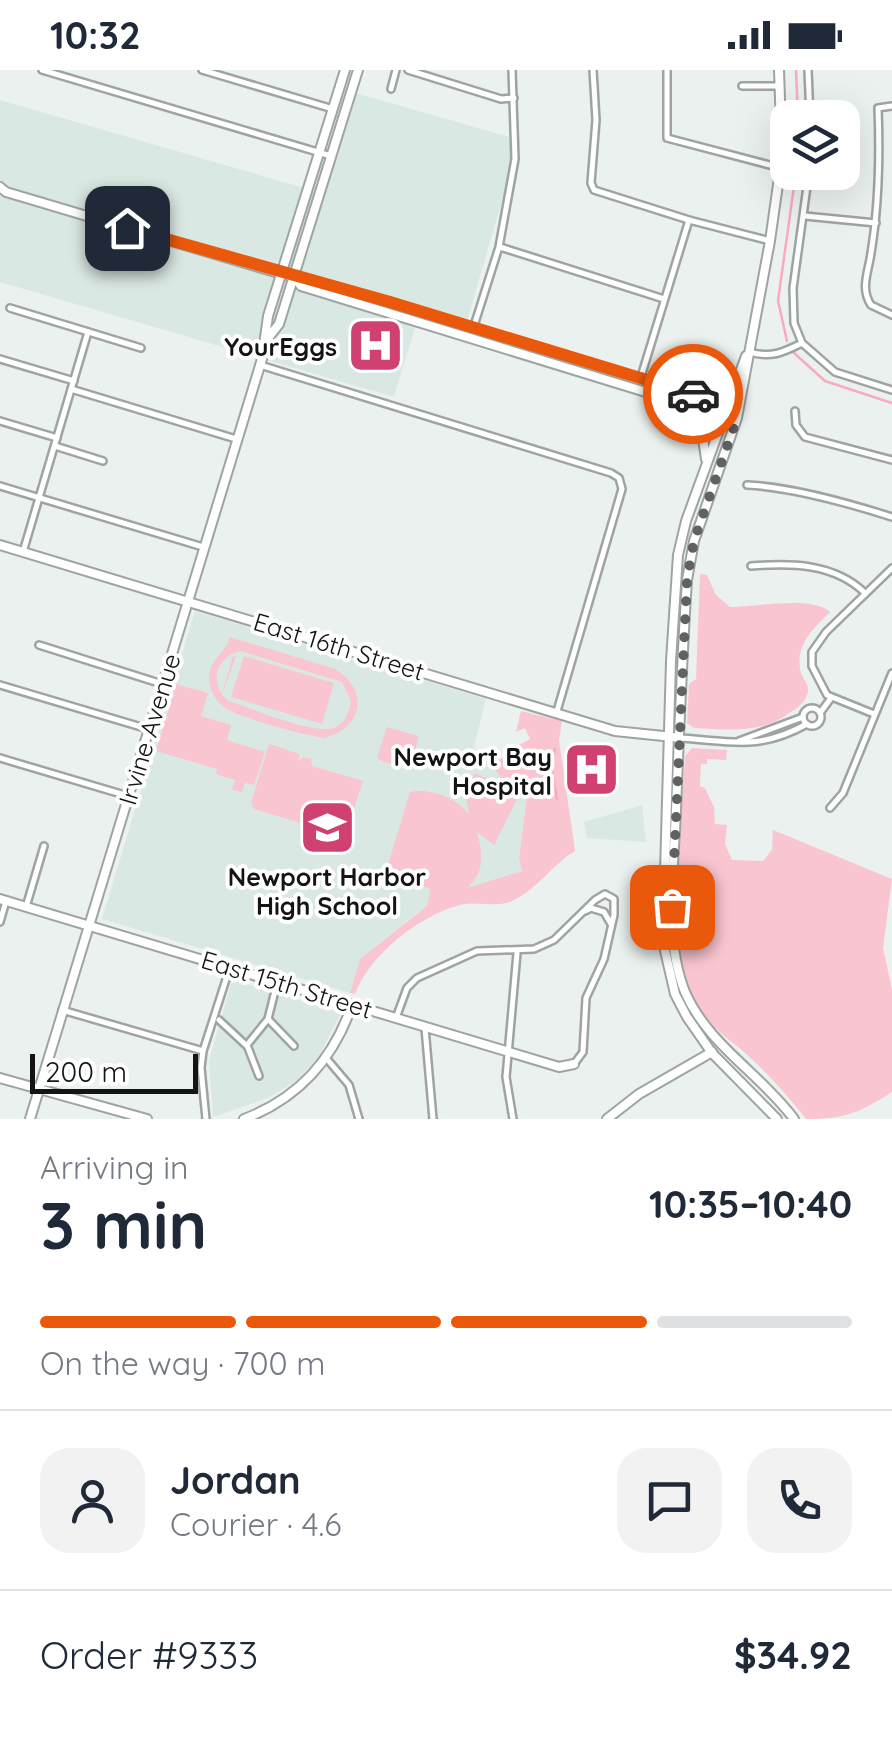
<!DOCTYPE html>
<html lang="en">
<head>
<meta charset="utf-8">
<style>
  body { margin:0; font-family:Quicksand,sans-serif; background:#f2f2f3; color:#1f2937; height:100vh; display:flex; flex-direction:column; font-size:38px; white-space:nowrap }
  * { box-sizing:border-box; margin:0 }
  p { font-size:32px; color:#747a83 }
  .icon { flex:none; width:55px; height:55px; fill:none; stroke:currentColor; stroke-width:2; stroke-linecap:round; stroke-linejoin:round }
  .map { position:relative; height:1049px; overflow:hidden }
  .panel { display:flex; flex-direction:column; background:#fff; flex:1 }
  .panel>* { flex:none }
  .buttons { position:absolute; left:770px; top:30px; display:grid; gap:20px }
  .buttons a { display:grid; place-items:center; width:90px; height:90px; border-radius:20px; background:#fff; box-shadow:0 10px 40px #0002; font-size:50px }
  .scale { position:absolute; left:30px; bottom:25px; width:168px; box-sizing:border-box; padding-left:10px; border:5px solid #131514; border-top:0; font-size:28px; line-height:35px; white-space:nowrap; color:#131514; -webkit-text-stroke:8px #fff; paint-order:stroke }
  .pin { position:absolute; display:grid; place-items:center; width:85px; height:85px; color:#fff; margin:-42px; border-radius:20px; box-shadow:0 5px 15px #0006 }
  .courier { position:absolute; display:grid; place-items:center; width:100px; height:100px; margin:-50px; border:8px solid #ea580c; border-radius:50%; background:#fff; color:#222; box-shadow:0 2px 12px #0007 }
  .head em { font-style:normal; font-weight:700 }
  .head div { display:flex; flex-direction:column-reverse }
  .head { display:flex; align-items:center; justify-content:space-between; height:170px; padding:0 40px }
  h1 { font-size:65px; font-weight:700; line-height:75px }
  .bar { display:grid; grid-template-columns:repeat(4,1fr); gap:15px 10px; align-content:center; height:120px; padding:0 40px }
  .bar i { height:12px; border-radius:8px; background:#e0e1e3 }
  .bar .current { background:#ea580c }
  .bar p { grid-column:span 4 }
  .line { display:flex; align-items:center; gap:25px; padding:0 40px; border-top:2px solid #e0e1e3 }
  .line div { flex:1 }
  .round { display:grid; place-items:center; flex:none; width:105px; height:105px; border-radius:30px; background:#f2f2f3 }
  .status { display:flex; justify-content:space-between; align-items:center; height:70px; padding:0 50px; background:#fff; direction:ltr }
  .status svg { height:28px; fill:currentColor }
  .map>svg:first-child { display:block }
  .built { fill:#dae8e3 }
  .green { fill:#f9c5d0; fill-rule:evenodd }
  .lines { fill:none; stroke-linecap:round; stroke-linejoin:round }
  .stream { stroke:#faaabd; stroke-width:2.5 }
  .street-casing { stroke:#9ea4a2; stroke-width:10 }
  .secondary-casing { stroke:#9ea4a2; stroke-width:12 }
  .street { stroke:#fff; stroke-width:5 }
  .secondary { stroke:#fff; stroke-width:8 }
  .done { stroke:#5f6261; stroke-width:10; stroke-dasharray:0 18 }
  .route { stroke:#ea580c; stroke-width:12 }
  .labels { text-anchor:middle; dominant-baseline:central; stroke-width:8; stroke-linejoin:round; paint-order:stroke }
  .poi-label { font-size:25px; font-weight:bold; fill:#131514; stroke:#fff; text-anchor:end }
  .street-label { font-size:25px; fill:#131514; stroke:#fff }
</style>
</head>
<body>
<div class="status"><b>10:32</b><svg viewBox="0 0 49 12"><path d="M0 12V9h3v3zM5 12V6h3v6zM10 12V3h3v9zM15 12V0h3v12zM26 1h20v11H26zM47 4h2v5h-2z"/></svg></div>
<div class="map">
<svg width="892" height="1049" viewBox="0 0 892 1049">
  <rect width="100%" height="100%" fill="#ebf1ef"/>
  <!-- built -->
  <g class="built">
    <polygon points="356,23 520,70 466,254 421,238 394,327 0,212 0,30 325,124"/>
    <polygon points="195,541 486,629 474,677 501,707 500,710 527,725 519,789 522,801 464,820 418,842 360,889 350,923 102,849"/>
    <polygon points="642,735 646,772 587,768 584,752"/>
    <polygon points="237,911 341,943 318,988 296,1011 268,1028 213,1047 209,991 231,914"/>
  </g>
  <!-- green -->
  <g class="green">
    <path d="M700,504L707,505L716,525L730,537C754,537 813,525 830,542C813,559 794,576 801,603C804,611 811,616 807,625C804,635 792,641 785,646C759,663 726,660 694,658L687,653L689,614L696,609Z"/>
    <path d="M230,567L335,599C370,620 363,658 324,668C301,664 247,650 227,639C215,632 209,619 209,606C211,588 226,582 230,567ZM240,581L342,612L351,631C349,642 346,652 336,657C316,667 251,638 229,631L222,625L236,586H233L222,624C210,606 219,587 240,581Z"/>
    <polygon points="244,586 334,613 322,654 231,627"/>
    <polygon points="176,614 208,623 201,646 231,655 227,670 265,682 254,715 245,713 242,722 232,720 235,710 216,704 217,699 156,681"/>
    <path d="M521,641L562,651L559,670L575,781C553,794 538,818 514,830C497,839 478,830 460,835C419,846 370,884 355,924L350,923L360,889L428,835L430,818L389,807L386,801L410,722C431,718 456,728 469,744L466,727L475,703L519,725L494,775L477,762C483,784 485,802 467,818L522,801L519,789L527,726L500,710L501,707L490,695L502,688L511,698L518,694L512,679L530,669L525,658L516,662Z"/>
    <path d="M387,657L418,666C417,691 398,702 377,688Z"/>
    <polygon points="269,674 300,684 298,692 303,687 311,689 312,696 363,711 349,753 321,759 254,739 251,732"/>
    <path d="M692,678L727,680L726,690L707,689V694H701L700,716L705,718L714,737L715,754L727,755L725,774L732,790L763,791L772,780L773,760L892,809L883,878L892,920V1022C859,1043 845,1049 806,1049C786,1023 761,996 737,976C725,967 712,956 703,944C659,884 682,757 685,686Z"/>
  </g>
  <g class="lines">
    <!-- stream -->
    <g class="stream">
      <polyline points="796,0 798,48"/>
      <polyline points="787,271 778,231 796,102"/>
      <polyline points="794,283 825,311 892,333"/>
      <polyline points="555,679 551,694 557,729"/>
    </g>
    <defs>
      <g id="street">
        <polyline points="42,0 331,86"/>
        <polyline points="202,0 333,39"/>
        <polyline points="408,0 501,29 514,28"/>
        <polyline points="593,0 596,50 591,113 594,120 689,150 770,171"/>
        <polyline points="667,0 667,68 781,98"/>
        <polyline points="808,0 810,48"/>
        <polyline points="742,16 779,16"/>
        <polyline points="391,19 396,0"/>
        <path d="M892,36L878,38C880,89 879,138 870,189C867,205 861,220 871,235L892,245"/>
        <polyline points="809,102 793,218 794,253 802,273 835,302 892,320"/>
        <polyline points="805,146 876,153"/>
        <polyline points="500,177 664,229"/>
        <polyline points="10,238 141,278"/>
        <polyline points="473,259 499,177 515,89 512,0"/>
        <path d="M749,282C771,288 782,283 802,273"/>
        <polyline points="0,289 74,311"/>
        <polyline points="260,295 611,403 619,408 622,419 557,641"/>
        <polyline points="640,310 689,150"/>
        <polyline points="71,319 236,369"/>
        <polyline points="795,341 796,355 805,367 892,390"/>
        <polyline points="0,351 57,368"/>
        <polyline points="55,376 103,391"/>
        <path d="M747,415C793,417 848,433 892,447"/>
        <polyline points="0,416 203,477"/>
        <polyline points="23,482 88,262"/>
        <path d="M751,496C791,493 834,493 865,523"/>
        <polyline points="39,575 162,614"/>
        <polyline points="0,615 148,659"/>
        <circle cx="812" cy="647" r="9"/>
        <polyline points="820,643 831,628"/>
        <polyline points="874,644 827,625 812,596 812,582 826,562 892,498"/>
        <path d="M679,668C732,671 758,681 807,654"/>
        <polyline points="739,671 803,647"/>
        <polyline points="0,688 128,726"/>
        <polyline points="830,738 843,723 892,603"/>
        <polyline points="26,837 44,776"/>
        <polyline points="585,841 591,838 604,842 611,854"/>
        <polyline points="0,852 6,831"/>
        <polyline points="62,940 203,981"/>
        <polyline points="396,948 407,918 417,908 477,881 534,879 554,870 595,830 605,824 614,829 614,845 604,889 586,928 583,982 574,994"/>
        <polyline points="268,949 294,976"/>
        <polyline points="219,950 247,976"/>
        <polyline points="425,958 433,1049"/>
        <polyline points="327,989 349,1015 359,1049"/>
        <polyline points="259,1006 247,975 268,949 275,921"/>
        <polyline points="206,1049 201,998 203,981 230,897"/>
        <polyline points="513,1049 506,1007 517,883"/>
      </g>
      <g id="secondary">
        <path d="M779,0L782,86L770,171L737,348L694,471L687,510C682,586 679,663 676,740C674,798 663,867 685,922C708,975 761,1004 794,1049"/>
        <polyline points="0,117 6,122 282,204 389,232 727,337"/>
        <polyline points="295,208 301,216 727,347"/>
        <polyline points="268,268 279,254 358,0"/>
        <polyline points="746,286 686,451 678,485 671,591 663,872 675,924 687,947 712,983 777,1049"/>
        <polyline points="685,335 701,356 706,389"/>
        <polyline points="0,475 615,661 673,667"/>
        <polyline points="0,829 559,997 574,994"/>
        <polyline points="0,1008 147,1049"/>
        <polyline points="30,1049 262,289 268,246 345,0"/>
        <path d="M244,1049C299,1028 333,990 352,935"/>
        <polyline points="607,1049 639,1024 712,982"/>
      </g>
    </defs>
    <!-- street casing -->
    <use href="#street" class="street-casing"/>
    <!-- secondary casing -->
    <use href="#secondary" class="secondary-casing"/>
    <!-- street -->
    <use href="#street" class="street"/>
    <!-- secondary -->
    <use href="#secondary" class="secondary"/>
  </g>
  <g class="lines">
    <!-- done -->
    <polyline class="done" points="672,837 687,510 694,471 737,348 727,337 693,324"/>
    <!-- route -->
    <polyline class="route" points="127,158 390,232 693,324"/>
  </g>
  <!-- icons -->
  <defs>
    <symbol id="hospital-square" viewBox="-11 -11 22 22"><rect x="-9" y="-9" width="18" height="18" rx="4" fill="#ce4170" stroke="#fff"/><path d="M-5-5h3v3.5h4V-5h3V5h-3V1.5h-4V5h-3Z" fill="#fff"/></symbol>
    <symbol id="school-square" viewBox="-11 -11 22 22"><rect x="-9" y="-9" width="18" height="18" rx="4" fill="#ce4170" stroke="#fff"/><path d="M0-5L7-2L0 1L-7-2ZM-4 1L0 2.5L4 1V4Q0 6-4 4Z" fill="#fff"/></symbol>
  </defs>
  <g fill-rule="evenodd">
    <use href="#hospital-square" x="344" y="244" width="63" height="63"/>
    <use href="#hospital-square" x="560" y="668" width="63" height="63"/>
    <use href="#school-square" x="296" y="726" width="63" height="63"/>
  </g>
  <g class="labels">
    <!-- poi labels -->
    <g class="poi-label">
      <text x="337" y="276">YourEggs</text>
      <text x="552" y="686">Newport Bay<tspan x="552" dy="29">Hospital</tspan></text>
      <text x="327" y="806" text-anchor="middle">Newport Harbor<tspan x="327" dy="29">High School</tspan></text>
    </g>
    <!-- street labels -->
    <g class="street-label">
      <text transform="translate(339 576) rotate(17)">East 16th Street</text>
      <text transform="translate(149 659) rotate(-73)">Irvine Avenue</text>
      <text transform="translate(287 914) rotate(17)">East 15th Street</text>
    </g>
  </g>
</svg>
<div class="buttons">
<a><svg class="icon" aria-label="layers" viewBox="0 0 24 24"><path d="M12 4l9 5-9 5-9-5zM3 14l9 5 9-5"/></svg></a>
</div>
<div class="scale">200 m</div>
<div class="pin" style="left:672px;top:837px;background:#ea580c"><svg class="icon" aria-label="bag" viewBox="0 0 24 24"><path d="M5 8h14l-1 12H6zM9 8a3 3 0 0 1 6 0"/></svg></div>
<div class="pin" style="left:127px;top:158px;background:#1f2937"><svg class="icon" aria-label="home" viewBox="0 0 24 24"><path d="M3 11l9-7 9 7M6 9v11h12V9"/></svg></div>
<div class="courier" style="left:693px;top:324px"><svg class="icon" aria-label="car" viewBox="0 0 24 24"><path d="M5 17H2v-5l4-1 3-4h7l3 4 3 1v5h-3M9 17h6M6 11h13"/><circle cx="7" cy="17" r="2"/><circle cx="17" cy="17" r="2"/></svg></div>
</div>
<section class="panel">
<div class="head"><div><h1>3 min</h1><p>Arriving in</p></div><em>10:35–10:40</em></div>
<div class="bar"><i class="current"></i><i class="current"></i><i class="current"></i><i></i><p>On the way · 700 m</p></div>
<div class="line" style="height:180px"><a class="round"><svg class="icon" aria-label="person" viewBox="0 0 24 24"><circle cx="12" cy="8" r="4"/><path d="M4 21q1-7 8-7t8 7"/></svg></a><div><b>Jordan</b><p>Courier · 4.6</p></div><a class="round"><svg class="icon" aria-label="chat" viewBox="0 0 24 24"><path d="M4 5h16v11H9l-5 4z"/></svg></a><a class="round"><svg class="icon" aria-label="phone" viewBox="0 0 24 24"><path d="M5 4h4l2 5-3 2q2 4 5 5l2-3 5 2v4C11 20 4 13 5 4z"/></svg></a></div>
<div class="line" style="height:130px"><div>Order #9333</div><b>$34.92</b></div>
</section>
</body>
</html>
